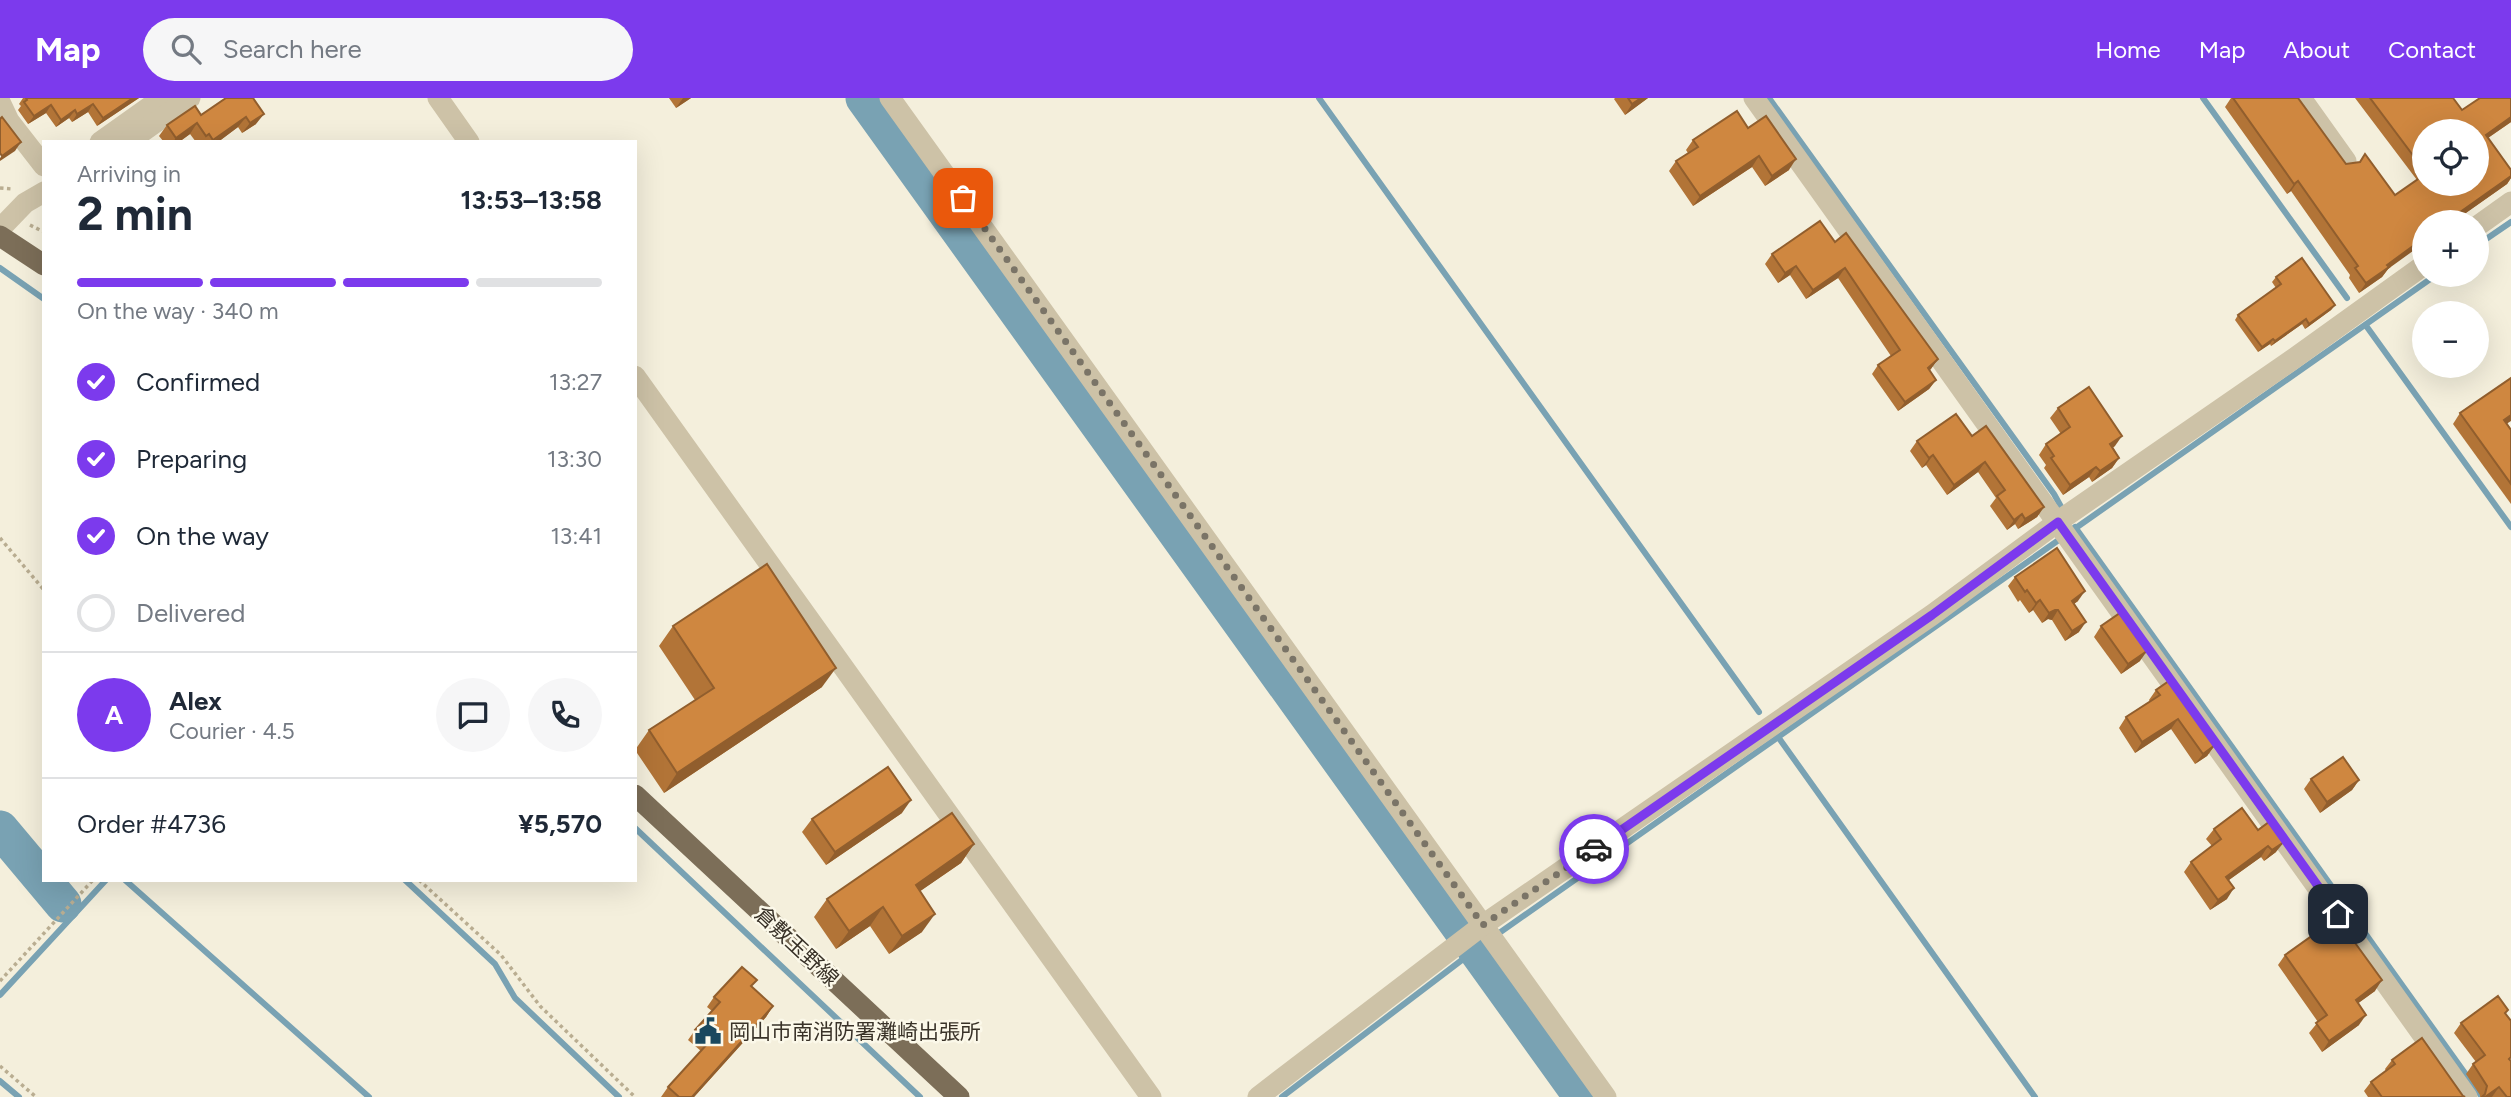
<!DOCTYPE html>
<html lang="en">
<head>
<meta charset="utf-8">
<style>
  body { margin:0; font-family:Figtree,"Noto Sans JP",sans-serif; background:#f6f6f7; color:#1f2937; height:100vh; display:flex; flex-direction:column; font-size:26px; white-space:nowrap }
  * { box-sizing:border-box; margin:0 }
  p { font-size:23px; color:#747a83 }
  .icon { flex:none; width:38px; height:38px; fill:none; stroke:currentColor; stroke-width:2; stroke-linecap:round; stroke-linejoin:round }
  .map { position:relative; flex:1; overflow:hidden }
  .panel { position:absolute; left:42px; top:42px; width:595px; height:742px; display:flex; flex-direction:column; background:#fff; border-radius:0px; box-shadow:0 7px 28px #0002 }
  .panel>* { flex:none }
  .fabs { position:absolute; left:2412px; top:21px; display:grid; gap:14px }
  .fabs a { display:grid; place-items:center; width:77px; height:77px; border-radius:50%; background:#fff; box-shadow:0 7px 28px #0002; font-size:35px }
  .pin { position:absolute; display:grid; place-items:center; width:60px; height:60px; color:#fff; margin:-30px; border-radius:14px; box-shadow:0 4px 10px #0006 }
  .courier { position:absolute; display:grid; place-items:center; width:70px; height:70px; margin:-35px; border:5px solid #7c3aed; border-radius:50%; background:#fff; color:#222; box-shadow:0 2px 9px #0007 }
  .summary em { font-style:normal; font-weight:700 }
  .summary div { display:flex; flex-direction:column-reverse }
  .summary { display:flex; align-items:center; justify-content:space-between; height:119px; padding:0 35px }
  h1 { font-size:46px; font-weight:700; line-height:52px }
  .bar { display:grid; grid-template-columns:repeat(4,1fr); gap:10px 7px; align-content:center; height:84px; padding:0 35px }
  .bar i { height:9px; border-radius:5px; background:#e0e1e3 }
  .bar .active { background:#7c3aed }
  .bar p { grid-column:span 4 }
  .line { display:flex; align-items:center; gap:18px; padding:0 35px; border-top:2px solid #e0e1e3 }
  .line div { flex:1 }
  .round { display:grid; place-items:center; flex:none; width:74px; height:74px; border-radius:37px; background:#f6f6f7 }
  ol { padding:0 35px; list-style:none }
  li { display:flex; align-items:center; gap:21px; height:77px }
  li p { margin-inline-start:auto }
  li .icon { padding:7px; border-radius:50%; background:#7c3aed; color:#fff; stroke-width:4 }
  li:last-child { color:#747a83 }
  li i { width:38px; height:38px; border:4px solid #e0e1e3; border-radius:50% }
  header { display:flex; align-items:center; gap:42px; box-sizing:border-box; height:98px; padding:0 35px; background:#7c3aed; color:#fff }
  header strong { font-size:33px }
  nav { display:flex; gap:38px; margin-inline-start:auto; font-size:24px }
  .search { width:490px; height:63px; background:#f6f6f7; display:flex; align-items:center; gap:18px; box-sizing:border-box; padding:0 24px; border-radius:38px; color:#747a83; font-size:26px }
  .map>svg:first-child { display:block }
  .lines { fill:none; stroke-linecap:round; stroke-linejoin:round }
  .stream { stroke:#79a2b3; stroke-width:6 }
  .river { stroke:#79a2b3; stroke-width:37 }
  .path { stroke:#b9ad91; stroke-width:3.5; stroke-dasharray:3.5 3.5; stroke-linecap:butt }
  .street { stroke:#cdc2a7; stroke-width:21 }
  .primary { stroke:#7c6e58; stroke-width:21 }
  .wall { fill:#b27437; fill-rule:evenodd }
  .shaded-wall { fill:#915e2d }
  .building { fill:#cf8740; stroke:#915e2d; stroke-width:2 }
  .done { stroke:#7a7467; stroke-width:7; stroke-dasharray:0 12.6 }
  .route { stroke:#7c3aed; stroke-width:9 }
  .labels { text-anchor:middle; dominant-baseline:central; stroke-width:5; stroke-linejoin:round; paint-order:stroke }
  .street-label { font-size:21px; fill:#393228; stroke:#fbf8e9 }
  .poi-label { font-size:21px; fill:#393228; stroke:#fbf8e9; text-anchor:start }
</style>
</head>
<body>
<header>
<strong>Map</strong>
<div class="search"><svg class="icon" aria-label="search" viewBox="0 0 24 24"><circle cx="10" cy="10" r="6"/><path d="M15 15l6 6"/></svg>Search here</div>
<nav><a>Home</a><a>Map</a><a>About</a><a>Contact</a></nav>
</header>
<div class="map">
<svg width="2511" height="999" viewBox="0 0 2511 999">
  <rect width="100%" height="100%" fill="#f4efdc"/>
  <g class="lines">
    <!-- stream -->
    <g class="stream">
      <polyline points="1319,0 1759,614"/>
      <polyline points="1769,0 2054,396 2064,414"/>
      <polyline points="2203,0 2347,200"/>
      <polyline points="2476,148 2511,124"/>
      <polyline points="0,170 44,201"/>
      <polyline points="2367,229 2511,429"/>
      <polyline points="2075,429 2482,999"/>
      <polyline points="1776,636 2035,999"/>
      <polyline points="635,730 920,999"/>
      <polyline points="125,782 369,999"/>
      <polyline points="405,782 495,866 515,900 619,999"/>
      <polyline points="0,897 106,782"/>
      <polyline points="0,983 19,999"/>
      <polyline points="1282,999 1475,852 2436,177"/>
    </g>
    <!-- river -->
    <g class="river">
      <polyline points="864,0 1582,999"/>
      <polyline points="0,731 63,806"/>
    </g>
    <!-- path -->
    <g class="path">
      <polyline points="0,90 12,91"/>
      <polyline points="30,127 44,134"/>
      <polyline points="0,440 44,492"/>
      <polyline points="419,782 501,857 540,908 635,999"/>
      <polyline points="0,883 93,782"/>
      <polyline points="0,968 36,999"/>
    </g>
    <!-- street -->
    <g class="street">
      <polyline points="438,0 469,44"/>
      <polyline points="890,0 1606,999"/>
      <polyline points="1754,0 2467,999"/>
      <polyline points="2301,0 2346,63"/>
      <polyline points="0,4 9,23 44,68"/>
      <polyline points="100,44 162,0"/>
      <polyline points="128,44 190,0"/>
      <polyline points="2476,129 2511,104"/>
      <polyline points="0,131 25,105 44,94"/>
      <polyline points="635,278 1151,999"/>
      <polyline points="1258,999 1483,827 1932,517 2063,420 2289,264 2424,167"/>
    </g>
    <!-- primary -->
    <g class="primary">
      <polyline points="0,138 44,167"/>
      <polyline points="635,697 959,999"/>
    </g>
  </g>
  <!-- wall -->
  <g class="wall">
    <polygon points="23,0 139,0 97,28 88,14 72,24 69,20 56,29 46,15 28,26 18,12 21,8 19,6"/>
    <polygon points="226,0 256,26 242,35 238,29 218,44 196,44 190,36 179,44 164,44 159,38 167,27 201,17"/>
    <polygon points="669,0 691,0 676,10"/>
    <polygon points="1615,0 1648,0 1625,17 1614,1"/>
    <path d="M2231,0H2298L2346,66L2395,97L2417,82L2355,0H2453L2462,12L2511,24L2488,40L2511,78V80L2507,86L2453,124H2424L2382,179L2359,195L2349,180L2350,177L2291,93L2287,96L2225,9ZM2424,33L2476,86H2424Z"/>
    <polygon points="1748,30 1789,72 1765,88 1752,69 1693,108 1669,73 1676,63 1688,55 1686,52 1693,42"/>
    <polygon points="1835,144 1938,261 1929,273 1936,282 1929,291 1898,313 1872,276 1878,267 1891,258 1838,180 1806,201 1790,177 1778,185 1765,166 1772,156"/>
    <polygon points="2276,179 2335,207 2331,212 2305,231 2302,226 2271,248 2270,246 2258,254 2235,222 2238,217 2276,190 2272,184"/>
    <polygon points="2058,310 2115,348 2113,349 2119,360 2112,370 2092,384 2089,379 2063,397 2044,370 2046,367 2039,357 2046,346 2061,336 2050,320"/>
    <polygon points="2460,315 2507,325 2511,331 2511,406 2453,326"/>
    <polygon points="1972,338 2044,409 2037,419 2018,431 2015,426 2007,432 1990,408 1996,400 1978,374 1947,397 1926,367 1922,370 1910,353 1917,343"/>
    <polygon points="2015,479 2078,503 2074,506 2079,534 2065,543 2052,522 2048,521 2042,525 2033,512 2029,515 2020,502 2018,504 2008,488"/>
    <polygon points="673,528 822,589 664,695 635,652 649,632 695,602 659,548"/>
    <polygon points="2101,528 2140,563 2121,576 2094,539"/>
    <polygon points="2156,592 2215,647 2207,658 2195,666 2171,631 2135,655 2119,630 2126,619 2150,604 2149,602"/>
    <polygon points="2311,681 2359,682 2352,692 2320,715 2304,691"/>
    <polygon points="902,715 826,767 802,734 812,721"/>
    <polygon points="2214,731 2258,732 2276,754 2264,763 2261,759 2229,782 2227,801 2210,812 2184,774 2191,764 2212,748 2206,741"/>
    <polygon points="974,746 961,765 920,793 922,834 889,856 870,828 836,851 814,819 827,801"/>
    <polygon points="2285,857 2375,893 2358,905 2359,927 2322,954 2309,935 2318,924 2278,867"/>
    <polygon points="752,889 773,908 766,919 694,999 661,999 668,989 701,953 688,942 695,932 712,913 707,909 714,899"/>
    <polygon points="2506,916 2511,999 2480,999 2480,997 2466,976 2473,966 2476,964 2454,935 2461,925"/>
    <polygon points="2392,962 2463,998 2465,999 2368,999 2364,993 2371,984 2386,973 2385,971"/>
  </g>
  <!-- shaded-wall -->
  <g class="shaded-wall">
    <polygon points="133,0 139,0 97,28 103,20"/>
    <polygon points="683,0 691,0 676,10"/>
    <polygon points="1641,0 1648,0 1625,17 1632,6"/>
    <polygon points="93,6 88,14 72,24 77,16"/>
    <polygon points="51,7 46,15 28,26 34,18"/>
    <polygon points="75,12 69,20 56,29 61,22"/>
    <polygon points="264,16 256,26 242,35 250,25"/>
    <polygon points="246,19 238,29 218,44 212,44"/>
    <polygon points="2511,19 2511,24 2479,46 2486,37"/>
    <polygon points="197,25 190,36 179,44 173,44 176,40"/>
    <polygon points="21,44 15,53 0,63 0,60 2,58"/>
    <polygon points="1759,58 1752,69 1693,108 1700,98"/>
    <polygon points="1796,61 1789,72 1765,88 1772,78"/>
    <polygon points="2511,78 2511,80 2507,86 2453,124 2446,124"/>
    <polygon points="2298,83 2291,93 2287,96 2294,86"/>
    <polygon points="2424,140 2424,145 2388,171 2382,179 2359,195 2366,185 2387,167"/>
    <polygon points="1796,168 1790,177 1778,185 1785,175"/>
    <polygon points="1845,170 1838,180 1806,201 1813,192"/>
    <polygon points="2335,207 2331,212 2305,231 2309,226"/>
    <polygon points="2306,221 2302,226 2271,248 2275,243"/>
    <polygon points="2273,241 2270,246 2258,254 2262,249"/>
    <polygon points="1938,261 1931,271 1921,280 1928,270"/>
    <polygon points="1936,282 1929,291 1898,313 1905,304"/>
    <polygon points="2511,317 2511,323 2497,332 2504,322"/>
    <polygon points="2122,338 2115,348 2103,356 2110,346"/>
    <polygon points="1933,357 1926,367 1922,370 1929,360"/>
    <polygon points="2119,360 2112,370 2092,384 2100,373"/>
    <polygon points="1985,364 1978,374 1947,397 1954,387"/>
    <polygon points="2096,369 2089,379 2063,397 2070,387"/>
    <polygon points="2044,409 2037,419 2018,431 2025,421"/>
    <polygon points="2022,416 2015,426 2007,432 2014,422"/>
    <polygon points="2085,493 2078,503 2065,512 2072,503"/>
    <polygon points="2040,502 2033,512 2029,515 2036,505"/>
    <polygon points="2055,512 2058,512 2052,522 2048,521 2042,525 2049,515"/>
    <polygon points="2086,524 2079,534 2065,543 2072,533"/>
    <polygon points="2147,553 2140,563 2121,576 2128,566"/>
    <polygon points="836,570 822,589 664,695 677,675"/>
    <polygon points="2178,621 2171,631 2135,655 2142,644"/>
    <polygon points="2215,647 2207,658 2195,666 2203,656"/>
    <polygon points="2359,682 2352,692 2320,715 2327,704"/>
    <polygon points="911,702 902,715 826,767 835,754"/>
    <polygon points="2284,744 2276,754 2264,763 2272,752"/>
    <polygon points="974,746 961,765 903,805 916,787"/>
    <polygon points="2268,748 2261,759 2219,789 2226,779"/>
    <polygon points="2234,790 2227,801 2210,812 2218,802"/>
    <polygon points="883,809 870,828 836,851 849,833"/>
    <polygon points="935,816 922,834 889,856 902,838"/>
    <polygon points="2382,882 2375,893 2349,912 2356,902"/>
    <polygon points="773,908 766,919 694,999 692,999"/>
    <polygon points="2366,917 2359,927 2322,954 2329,943"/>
    <polygon points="2499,989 2492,999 2485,999"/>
  </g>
  <!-- building -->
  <g class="building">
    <polygon points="26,0 133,0 103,20 93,6 77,16 75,12 61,22 51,7 34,18 24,4 27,2"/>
    <polygon points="226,0 253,0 264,16 250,25 246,19 213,42 209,36 206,38 197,25 176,40 167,27 195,8 201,17"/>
    <polygon points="1628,0 1641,0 1632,6"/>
    <polygon points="2233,0 2298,0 2346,66 2360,64 2365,56 2395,97 2424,77 2424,86 2476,86 2476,33 2424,33 2424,72 2370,0 2453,0 2462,12 2480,0 2511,0 2511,19 2486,37 2511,72 2511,78 2446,124 2424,124 2424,140 2387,167 2389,169 2366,185 2355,170 2358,168 2298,83 2294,86"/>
    <polygon points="1737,13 1748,30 1766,18 1796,61 1772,78 1759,58 1700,98 1676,63 1698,49 1693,42"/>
    <polygon points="2,19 21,44 2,58 0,55 0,21"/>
    <polygon points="1820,123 1835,144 1846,135 1938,261 1928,270 1936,282 1905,304 1878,267 1900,252 1845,170 1813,192 1796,168 1785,175 1772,156"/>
    <polygon points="2302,160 2335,207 2309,226 2306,221 2275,243 2273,241 2262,249 2238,217 2281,186 2276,179"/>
    <polygon points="2511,280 2511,317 2504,322 2511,332 2511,386 2460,315"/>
    <polygon points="2089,289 2122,338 2110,346 2119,360 2100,373 2096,369 2070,387 2051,360 2054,358 2046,346 2070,329 2058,310"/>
    <polygon points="1956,316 1972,338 1986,328 2044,409 2025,421 2022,416 2014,422 1997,398 2005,392 1985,364 1954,387 1933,357 1929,360 1917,343"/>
    <polygon points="2057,450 2085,493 2072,503 2086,524 2072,533 2058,512 2055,512 2049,515 2040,502 2036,505 2027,492 2025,494 2015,479"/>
    <polygon points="767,466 836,570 677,675 649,632 714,590 673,528"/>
    <polygon points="2120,515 2147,553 2128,566 2101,528"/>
    <polygon points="2169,583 2215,647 2203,656 2178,621 2142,644 2126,619 2160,597 2156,592"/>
    <polygon points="2343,659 2359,682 2327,704 2311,681"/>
    <polygon points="888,669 911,702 835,754 812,721"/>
    <polygon points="2242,710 2258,732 2269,724 2284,744 2272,752 2268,748 2226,779 2234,790 2218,802 2191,764 2221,741 2214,731"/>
    <polygon points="952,715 974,746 916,787 935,816 902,838 883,809 849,833 827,801"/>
    <polygon points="2337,820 2382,882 2356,902 2366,917 2329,943 2316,925 2327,917 2285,857"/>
    <polygon points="742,869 757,882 751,888 773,908 692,999 679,999 668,989 709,944 695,932 720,904 714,899"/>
    <polygon points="2498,898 2508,912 2505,915 2511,923 2511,959 2509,961 2511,963 2511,999 2507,999 2499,989 2485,999 2482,999 2485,996 2487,988 2473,966 2485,957 2461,925"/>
    <polygon points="2422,940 2463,998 2465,999 2382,999 2371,984 2395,966 2392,962"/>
  </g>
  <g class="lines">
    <!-- done -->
    <polyline class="done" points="963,100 1483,827 1594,751"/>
    <!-- route -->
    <polyline class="route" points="1594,751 1932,517 2058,424 2338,816"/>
  </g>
  <!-- icons -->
  <defs>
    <symbol id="civic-bare" viewBox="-9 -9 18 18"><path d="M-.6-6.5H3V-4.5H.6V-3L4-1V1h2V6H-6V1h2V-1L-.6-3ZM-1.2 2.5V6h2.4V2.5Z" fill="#1a485e" stroke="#fbf8e9" stroke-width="2.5" paint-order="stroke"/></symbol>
  </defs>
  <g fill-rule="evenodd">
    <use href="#civic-bare" x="689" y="914" width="38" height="38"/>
  </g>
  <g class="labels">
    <!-- street labels -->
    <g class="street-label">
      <text transform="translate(797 848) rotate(43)">倉敷玉野線</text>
    </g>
    <!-- poi labels -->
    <g class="poi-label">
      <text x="729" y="933">岡山市南消防署灘崎出張所</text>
    </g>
  </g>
</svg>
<div class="fabs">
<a><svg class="icon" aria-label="locate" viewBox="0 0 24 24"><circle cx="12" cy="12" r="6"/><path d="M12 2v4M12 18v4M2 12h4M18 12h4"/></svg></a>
<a>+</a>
<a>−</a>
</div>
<div class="pin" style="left:963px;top:100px;background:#ea580c"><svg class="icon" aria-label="bag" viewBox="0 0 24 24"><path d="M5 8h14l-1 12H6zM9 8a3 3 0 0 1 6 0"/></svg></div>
<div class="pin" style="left:2338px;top:816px;background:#1f2937"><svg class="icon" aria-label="home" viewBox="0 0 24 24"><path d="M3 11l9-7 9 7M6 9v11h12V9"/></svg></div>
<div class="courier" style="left:1594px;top:751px"><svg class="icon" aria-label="car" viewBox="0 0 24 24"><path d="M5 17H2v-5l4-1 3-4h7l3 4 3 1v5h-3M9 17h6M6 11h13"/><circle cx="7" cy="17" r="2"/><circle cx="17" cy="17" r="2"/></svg></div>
<section class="panel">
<div class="summary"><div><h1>2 min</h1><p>Arriving in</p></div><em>13:53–13:58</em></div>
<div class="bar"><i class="active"></i><i class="active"></i><i class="active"></i><i></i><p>On the way · 340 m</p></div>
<ol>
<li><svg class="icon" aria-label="check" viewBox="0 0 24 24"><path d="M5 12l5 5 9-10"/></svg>Confirmed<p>13:27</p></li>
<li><svg class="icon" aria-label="check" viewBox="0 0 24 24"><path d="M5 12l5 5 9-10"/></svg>Preparing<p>13:30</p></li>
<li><svg class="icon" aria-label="check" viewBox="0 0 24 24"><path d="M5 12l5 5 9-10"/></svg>On the way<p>13:41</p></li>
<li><i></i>Delivered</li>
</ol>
<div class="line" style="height:126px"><b class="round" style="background:#7c3aed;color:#fff">A</b><div><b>Alex</b><p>Courier · 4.5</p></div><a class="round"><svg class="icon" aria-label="chat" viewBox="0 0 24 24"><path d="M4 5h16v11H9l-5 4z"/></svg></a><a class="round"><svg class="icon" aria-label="phone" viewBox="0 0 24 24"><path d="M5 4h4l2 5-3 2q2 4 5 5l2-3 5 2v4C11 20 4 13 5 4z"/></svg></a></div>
<div class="line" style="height:91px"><div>Order #4736</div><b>¥5,570</b></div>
</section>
</div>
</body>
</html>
